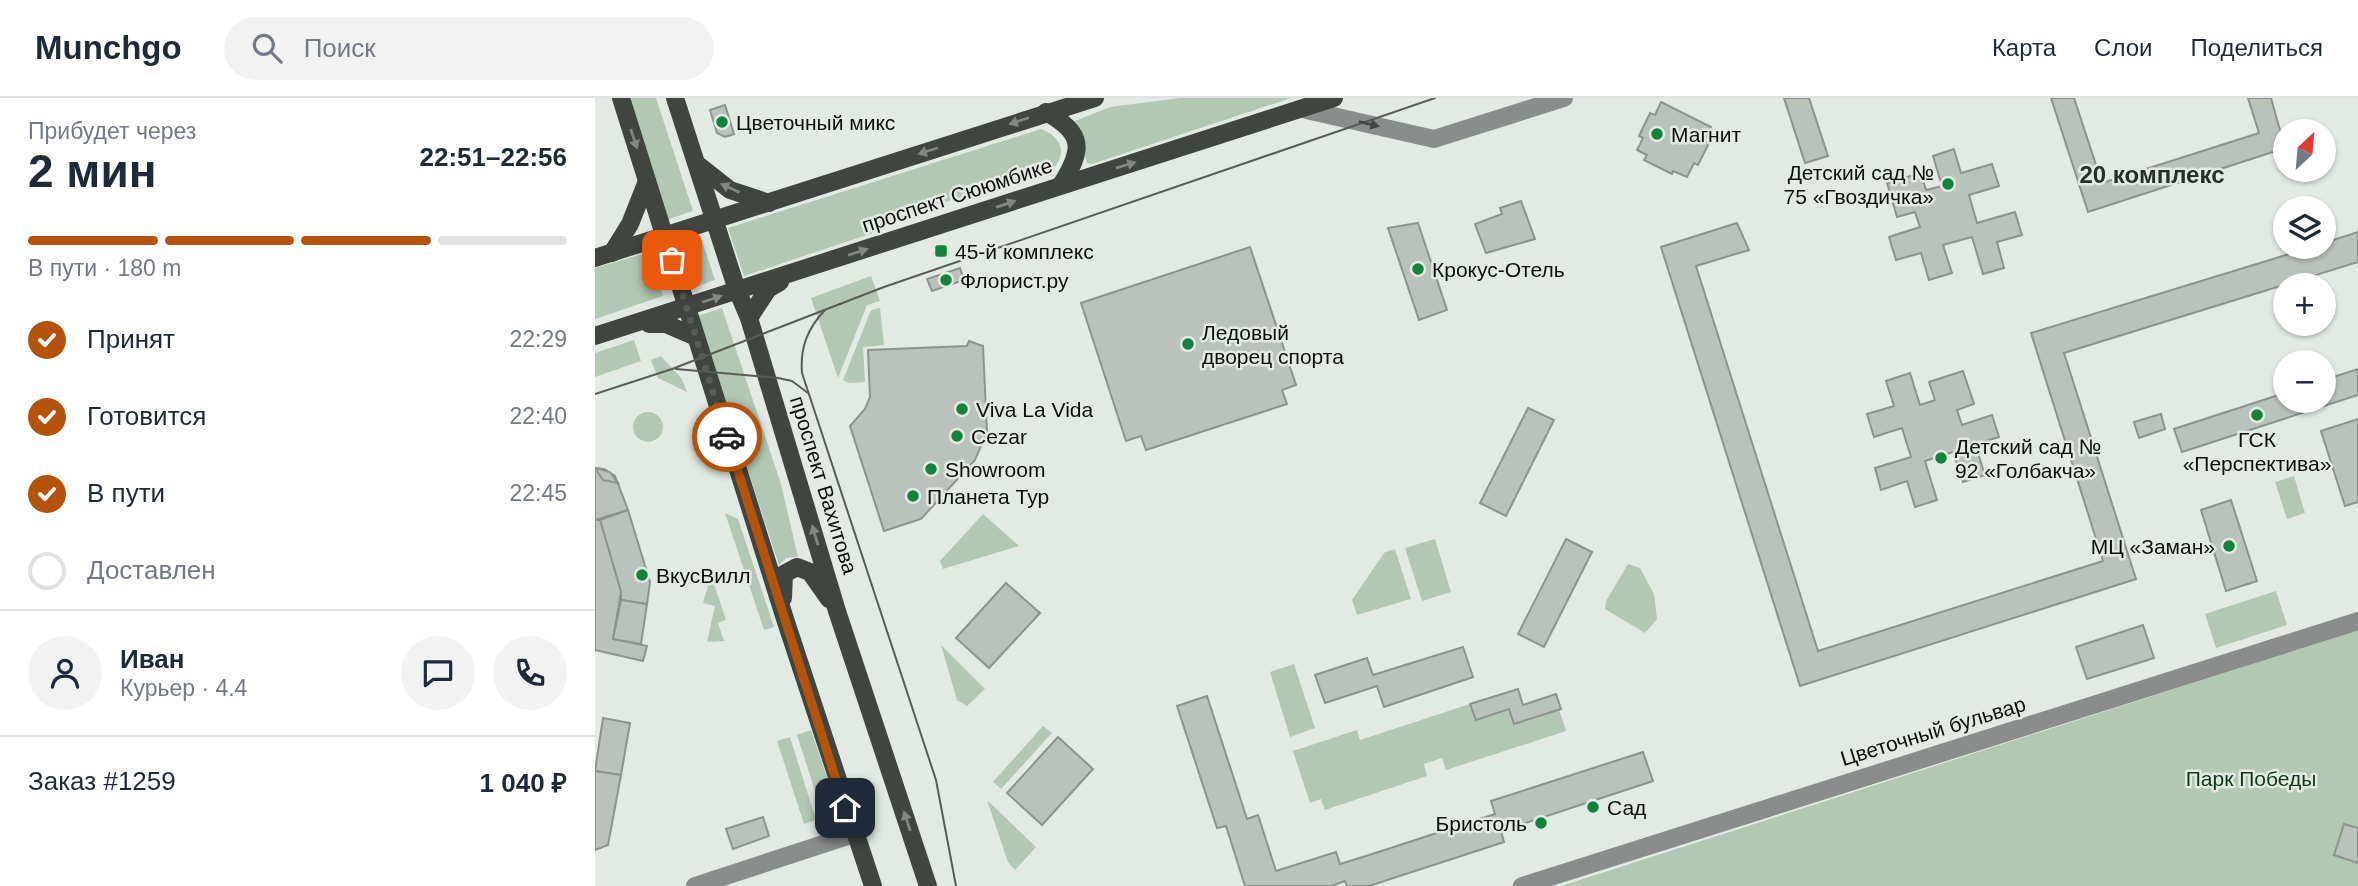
<!DOCTYPE html>
<html lang="ru">
<head>
<meta charset="utf-8">
<style>
  body { margin:0; font-family:Helvetica,sans-serif; background:#f2f2f3; color:#1f2937; height:100vh; display:flex; flex-direction:column; font-size:26px; white-space:nowrap }
  * { box-sizing:border-box; margin:0 }
  p { font-size:23px; color:#747a83 }
  .icon { flex:none; width:38px; height:38px; fill:none; stroke:currentColor; stroke-width:2; stroke-linecap:round; stroke-linejoin:round }
  .map { position:relative; flex:1; overflow:hidden }
  .drawer { display:flex; flex-direction:column; background:#fff; width:595px }
  .drawer>* { flex:none }
  .needle { width:46px; rotate:26deg }
  .fabs { position:absolute; left:1678px; top:21px; display:grid; gap:14px }
  .fabs a { display:grid; place-items:center; width:63px; height:63px; border-radius:50%; background:#fff; box-shadow:0 2px 5px #0004; font-size:35px }
  .pin { position:absolute; display:grid; place-items:center; width:60px; height:60px; color:#fff; margin:-30px; border-radius:14px; box-shadow:0 4px 10px #0006 }
  .courier { position:absolute; display:grid; place-items:center; width:70px; height:70px; margin:-35px; border:5px solid #b45309; border-radius:50%; background:#fff; color:#222; box-shadow:0 2px 9px #0007 }
  .headline em { font-style:normal; font-weight:700 }
  .headline div { display:flex; flex-direction:column-reverse }
  .headline { display:flex; align-items:center; justify-content:space-between; height:119px; padding:0 28px }
  h1 { font-size:46px; font-weight:700; line-height:52px }
  .bar { display:grid; grid-template-columns:repeat(4,1fr); gap:10px 7px; align-content:center; height:84px; padding:0 28px }
  .bar i { height:9px; border-radius:5px; background:#e0e1e3 }
  .bar .active { background:#b45309 }
  .bar p { grid-column:span 4 }
  .line { display:flex; align-items:center; gap:18px; padding:0 28px; border-top:2px solid #e0e1e3 }
  .line div { flex:1 }
  .round { display:grid; place-items:center; flex:none; width:74px; height:74px; border-radius:37px; background:#f2f2f3 }
  ol { padding:0 28px; list-style:none }
  li { display:flex; align-items:center; gap:21px; height:77px }
  li p { margin-inline-start:auto }
  li .icon { padding:7px; border-radius:50%; background:#b45309; color:#fff; stroke-width:4 }
  li:last-child { color:#747a83 }
  li i { width:38px; height:38px; border:4px solid #e0e1e3; border-radius:50% }
  header { display:flex; align-items:center; gap:42px; box-sizing:border-box; height:98px; padding:0 35px; background:#fff; border-bottom:2px solid #e0e1e3 }
  header strong { font-size:33px }
  nav { display:flex; gap:38px; margin-inline-start:auto; font-size:24px }
  .search { width:490px; height:63px; background:#f2f2f3; display:flex; align-items:center; gap:18px; box-sizing:border-box; padding:0 24px; border-radius:38px; color:#747a83; font-size:26px }
  main { display:flex; flex:1; min-height:0 }
  .map>svg:first-child { display:block }
  .green { fill:#b2c8b4 }
  .building { fill:#bbc2bc; stroke:#8d938e; stroke-width:2 }
  .lines { fill:none; stroke-linecap:round; stroke-linejoin:round }
  .minor { stroke:#8a8d8b; stroke-width:18 }
  .major { stroke:#404540; stroke-width:18 }
  .tram { stroke:#585c58; stroke-width:2 }
  .oneway { fill:#818782 }
  .oneway2 { fill:#454846 }
  .done { stroke:#585c58; stroke-width:7; stroke-dasharray:0 12.6 }
  .route { stroke:#b45309; stroke-width:9 }
  .poi-dot { fill:#13823a; stroke:#e3eae4; stroke-width:2.5 }
  .labels { text-anchor:middle; dominant-baseline:central; stroke-width:5; stroke-linejoin:round; paint-order:stroke }
  .poi-label { font-size:21px; fill:#0d0f0d; stroke:#e3eae4; text-anchor:start }
  .street-label { font-size:21px; fill:#0d0f0d; stroke:#e3eae4 }
  .park-label { font-size:21px; fill:#093918; stroke:#e3eae4 }
  .quarter-label { font-size:24px; font-weight:bold; fill:#292e2a; stroke:#e3eae4 }
</style>
</head>
<body>
<header>
<strong>Munchgo</strong>
<div class="search"><svg class="icon" aria-label="search" viewBox="0 0 24 24"><circle cx="10" cy="10" r="6"/><path d="M15 15l6 6"/></svg>Поиск</div>
<nav><a>Карта</a><a>Слои</a><a>Поделиться</a></nav>
</header>
<main>
<section class="drawer">
<div class="headline"><div><h1>2 мин</h1><p>Прибудет через</p></div><em>22:51–22:56</em></div>
<div class="bar"><i class="active"></i><i class="active"></i><i class="active"></i><i></i><p>В пути · 180 m</p></div>
<ol>
<li><svg class="icon" aria-label="check" viewBox="0 0 24 24"><path d="M5 12l5 5 9-10"/></svg>Принят<p>22:29</p></li>
<li><svg class="icon" aria-label="check" viewBox="0 0 24 24"><path d="M5 12l5 5 9-10"/></svg>Готовится<p>22:40</p></li>
<li><svg class="icon" aria-label="check" viewBox="0 0 24 24"><path d="M5 12l5 5 9-10"/></svg>В пути<p>22:45</p></li>
<li><i></i>Доставлен</li>
</ol>
<div class="line" style="height:126px"><a class="round"><svg class="icon" aria-label="person" viewBox="0 0 24 24"><circle cx="12" cy="8" r="4"/><path d="M4 21q1-7 8-7t8 7"/></svg></a><div><b>Иван</b><p>Курьер · 4.4</p></div><a class="round"><svg class="icon" aria-label="chat" viewBox="0 0 24 24"><path d="M4 5h16v11H9l-5 4z"/></svg></a><a class="round"><svg class="icon" aria-label="phone" viewBox="0 0 24 24"><path d="M5 4h4l2 5-3 2q2 4 5 5l2-3 5 2v4C11 20 4 13 5 4z"/></svg></a></div>
<div class="line" style="height:91px"><div>Заказ #1259</div><b>1 040 ₽</b></div>
</section>
<div class="map">
<svg width="1763" height="788" viewBox="0 0 1763 788">
  <rect width="100%" height="100%" fill="#e3eae4"/>
  <!-- green -->
  <g class="green">
    <polygon points="32,0 61,0 98,113 71,122"/>
    <polygon points="585,0 696,0 497,66 492,65 480,23 515,9"/>
    <path d="M446,31C466,39 473,54 458,71L338,108L278,135L149,178L133,130Z"/>
    <polygon points="105,137 120,182 95,191 79,145"/>
    <polygon points="54,154 68,198 0,221 0,170"/>
    <polygon points="276,178 285,203 272,207 243,280 216,200"/>
    <polygon points="127,210 186,386 203,459 191,460 184,467 102,218"/>
    <polygon points="285,210 289,247 268,249 270,284 254,285 248,282 276,212"/>
    <polygon points="39,242 46,263 0,279 0,255"/>
    <polygon points="66,258 87,281 92,294 63,280 56,262"/>
    <circle cx="53" cy="329" r="15"/>
    <polygon points="1699,378 1710,415 1692,421 1680,384"/>
    <polygon points="130,415 143,421 179,529 169,532"/>
    <polygon points="388,416 424,448 348,471 345,463"/>
    <polygon points="840,441 856,494 827,503 810,450"/>
    <polygon points="800,451 816,501 762,517 757,502 790,454"/>
    <polygon points="1033,466 1045,470 1059,496 1062,521 1050,535 1010,511 1011,503"/>
    <polygon points="116,477 131,522 123,525 129,543 112,544 120,508 108,505"/>
    <polygon points="1681,493 1692,527 1621,550 1610,516"/>
    <polygon points="1763,532 1763,788 966,788"/>
    <polygon points="346,547 390,591 372,608 362,602"/>
    <polygon points="699,566 720,630 695,639 675,574"/>
    <polygon points="875,606 881,622 914,611 964,611 971,633 851,672 847,660 829,666 832,678 730,712 726,701 715,705 698,653 762,632 765,642"/>
    <polygon points="448,628 457,635 406,691 398,684"/>
    <polygon points="216,632 243,711 242,720 232,730 202,637"/>
    <polygon points="195,639 221,722 209,726 182,643"/>
    <polygon points="392,702 441,749 420,772 413,764"/>
  </g>
  <!-- building -->
  <g class="building">
    <polygon points="1189,0 1214,0 1233,58 1210,65"/>
    <polygon points="1456,0 1479,0 1507,85 1664,35 1653,0 1676,0 1690,50 1493,114"/>
    <polygon points="1066,4 1116,29 1109,43 1114,45 1103,67 1099,65 1092,79 1078,73 1077,76 1049,62 1052,57 1042,52 1048,40 1044,38 1055,15 1060,17"/>
    <polygon points="130,7 139,36 130,39 122,35 115,12"/>
    <polygon points="1359,51 1366,75 1397,66 1404,88 1374,97 1382,125 1420,114 1427,137 1402,144 1409,170 1388,176 1377,139 1348,147 1357,175 1334,182 1326,155 1301,162 1294,139 1325,129 1320,114 1302,119 1292,85 1326,75 1331,92 1347,88 1338,58"/>
    <polygon points="926,103 940,141 891,155 880,126 907,116 905,110"/>
    <polygon points="823,125 852,212 824,222 793,130"/>
    <polygon points="1142,125 1154,152 1101,168 1223,553 1508,463 1436,235 1717,149 1729,149 1729,145 1763,134 1763,164 1469,255 1541,481 1205,588 1066,149"/>
    <polygon points="655,149 701,287 687,292 692,306 551,352 546,338 531,343 486,205"/>
    <polygon points="365,170 369,182 337,193 332,181"/>
    <polygon points="374,243 388,248 392,334 380,362 326,421 289,433 255,328 270,311 275,299 273,252 372,248"/>
    <polygon points="1763,271 1763,297 1587,354 1579,331 1690,295 1690,303 1729,303 1729,282"/>
    <polygon points="1368,273 1379,306 1362,312 1367,327 1397,317 1404,339 1380,346 1390,377 1368,384 1358,354 1330,363 1342,402 1320,409 1312,383 1286,392 1280,370 1316,359 1307,330 1279,339 1272,316 1299,308 1291,283 1315,275 1325,307 1340,302 1334,284"/>
    <polygon points="933,310 959,322 911,418 885,405"/>
    <polygon points="1566,316 1570,331 1544,340 1539,324"/>
    <polygon points="1763,321 1763,404 1750,408 1726,333"/>
    <polygon points="0,370 9,371 20,378 33,412 0,422"/>
    <polygon points="0,370 15,374 23,385 8,382"/>
    <polygon points="1636,402 1662,483 1631,493 1606,412"/>
    <polygon points="33,412 55,484 52,506 26,502 26,494 5,422"/>
    <polygon points="0,422 5,422 26,494 18,541 52,548 48,563 0,552"/>
    <polygon points="971,441 997,454 949,549 923,536"/>
    <polygon points="411,485 445,515 394,570 361,540"/>
    <polygon points="26,502 52,506 46,546 18,541"/>
    <polygon points="1548,527 1559,560 1492,581 1481,549"/>
    <polygon points="868,549 878,579 789,609 782,588 730,605 720,577 772,560 778,577"/>
    <polygon points="923,591 928,607 961,596 966,611 919,626 914,611 881,622 875,606"/>
    <polygon points="612,598 652,721 663,717 681,773 741,754 745,766 771,758 900,716 896,703 1048,654 1058,683 906,733 909,744 774,788 752,788 750,783 736,788 650,788 631,728 622,730 582,608"/>
    <polygon points="8,620 35,625 26,677 0,673"/>
    <polygon points="463,639 498,671 447,727 412,695"/>
    <polygon points="0,673 26,677 13,747 0,752"/>
    <polygon points="168,719 174,738 138,751 131,731"/>
    <polygon points="1749,726 1763,730 1763,765 1739,757"/>
  </g>
  <g class="lines">
    <!-- minor -->
    <g class="minor">
      <polyline points="707,11 839,41 969,0"/>
      <polyline points="100,788 259,736"/>
      <polyline points="927,788 1763,523"/>
    </g>
    <!-- major -->
    <g class="major">
      <polyline points="26,0 191,524 278,788"/>
      <polyline points="80,0 142,192 154,220 242,513 333,788"/>
      <path d="M451,14C490,36 488,52 466,87"/>
      <polyline points="102,66 135,92 174,105"/>
      <polyline points="17,155 35,126 52,83"/>
      <polyline points="0,160 500,0"/>
      <polyline points="154,220 173,191 185,184"/>
      <polyline points="54,226 71,226 101,239"/>
      <polyline points="0,238 739,0"/>
      <polyline points="188,500 189,476 202,469 215,474 234,501"/>
    </g>
    <!-- tram -->
    <g class="tram">
      <path d="M230,212C212,231 205,250 207,275L341,682L361,788"/>
      <polyline points="81,271 183,280 197,283 213,295"/>
      <polyline points="0,296 77,271 289,189 840,0"/>
    </g>
  </g>
  <!-- one-way arrows -->
  <defs><path id="oneway-solid" d="M-6-.8H1V-3.2L6.5 0L1 3.2V.8H-6Z" transform="scale(1.75)"/></defs>
  <g class="oneway">
    <use href="#oneway-solid" transform="translate(424 23) rotate(162)"/>
    <use href="#oneway-solid" transform="translate(39 41) rotate(72)"/>
    <use href="#oneway-solid" transform="translate(333 53) rotate(162)"/>
    <use href="#oneway-solid" transform="translate(531 67) rotate(-17)"/>
    <use href="#oneway-solid" transform="translate(135 90) rotate(-155)"/>
    <use href="#oneway-solid" transform="translate(411 106) rotate(-19)"/>
    <use href="#oneway-solid" transform="translate(263 154) rotate(-18)"/>
    <use href="#oneway-solid" transform="translate(117 201) rotate(-18)"/>
    <use href="#oneway-solid" transform="translate(220 437) rotate(-107)"/>
    <use href="#oneway-solid" transform="translate(312 723) rotate(-108)"/>
  </g>
  <use class="oneway2" href="#oneway-solid" transform="translate(774 26) rotate(13)"/>
  <g class="lines">
    <!-- done -->
    <polyline class="done" points="77,162 132,339"/>
    <!-- route -->
    <polyline class="route" points="132,339 250,710"/>
  </g>
  <!-- markers -->
  <g class="poi-dot">
    <circle cx="127" cy="24" r="7"/>
    <circle cx="1062" cy="36" r="7"/>
    <circle cx="1353" cy="86" r="7"/>
    <rect x="339" y="146" width="14" height="14" rx="3.5"/>
    <circle cx="823" cy="171" r="7"/>
    <circle cx="351" cy="182" r="7"/>
    <circle cx="593" cy="246" r="7"/>
    <circle cx="367" cy="311" r="7"/>
    <circle cx="1662" cy="317" r="7"/>
    <circle cx="362" cy="338" r="7"/>
    <circle cx="1346" cy="360" r="7"/>
    <circle cx="336" cy="371" r="7"/>
    <circle cx="318" cy="398" r="7"/>
    <circle cx="1634" cy="448" r="7"/>
    <circle cx="47" cy="477" r="7"/>
    <circle cx="998" cy="709" r="7"/>
    <circle cx="946" cy="725" r="7"/>
  </g>
  <g class="labels">
    <!-- poi labels -->
    <g class="poi-label">
      <text x="141" y="24">Цветочный микс</text>
      <text x="1076" y="36">Магнит</text>
      <text x="1339" y="74" text-anchor="end">Детский сад №<tspan x="1339" dy="24">75 «Гвоздичка»</tspan></text>
      <text x="360" y="153">45-й комплекс</text>
      <text x="837" y="171">Крокус-Отель</text>
      <text x="365" y="182">Флорист.ру</text>
      <text x="607" y="234">Ледовый<tspan x="607" dy="24">дворец спорта</tspan></text>
      <text x="381" y="311">Viva La Vida</text>
      <text x="376" y="338">Cezar</text>
      <text x="1662" y="341" text-anchor="middle">ГСК<tspan x="1662" dy="24">«Перспектива»</tspan></text>
      <text x="1360" y="348">Детский сад №<tspan x="1360" dy="24">92 «Голбакча»</tspan></text>
      <text x="350" y="371">Showroom</text>
      <text x="332" y="398">Планета Тур</text>
      <text x="1620" y="448" text-anchor="end">МЦ «Заман»</text>
      <text x="61" y="477">ВкусВилл</text>
      <text x="1012" y="709">Сад</text>
      <text x="932" y="725" text-anchor="end">Бристоль</text>
    </g>
    <!-- street labels -->
    <g class="street-label">
      <text transform="translate(362 97) rotate(-18)">проспект Сююмбике</text>
      <text transform="translate(229 387) rotate(73)">проспект Вахитова</text>
      <text transform="translate(1338 633) rotate(-17)">Цветочный бульвар</text>
    </g>
    <!-- park labels -->
    <g class="park-label">
      <text x="1656" y="680">Парк Победы</text>
    </g>
    <!-- quarter labels -->
    <g class="quarter-label">
      <text x="1557" y="76">20 комплекс</text>
    </g>
  </g>
</svg>
<div class="fabs">
<a><svg class="needle" viewBox="-14 -14 28 28"><path d="M0-13l5 13h-10z" fill="#e53935"/><path d="M0 13l5-13h-10z" fill="#747a83"/></svg></a>
<a><svg class="icon" aria-label="layers" viewBox="0 0 24 24"><path d="M12 4l9 5-9 5-9-5zM3 14l9 5 9-5"/></svg></a>
<a>+</a>
<a>−</a>
</div>
<div class="pin" style="left:77px;top:162px;background:#ea580c"><svg class="icon" aria-label="bag" viewBox="0 0 24 24"><path d="M5 8h14l-1 12H6zM9 8a3 3 0 0 1 6 0"/></svg></div>
<div class="pin" style="left:250px;top:710px;background:#1f2937"><svg class="icon" aria-label="home" viewBox="0 0 24 24"><path d="M3 11l9-7 9 7M6 9v11h12V9"/></svg></div>
<div class="courier" style="left:132px;top:339px"><svg class="icon" aria-label="car" viewBox="0 0 24 24"><path d="M5 17H2v-5l4-1 3-4h7l3 4 3 1v5h-3M9 17h6M6 11h13"/><circle cx="7" cy="17" r="2"/><circle cx="17" cy="17" r="2"/></svg></div>
</div>
</main>
</body>
</html>
